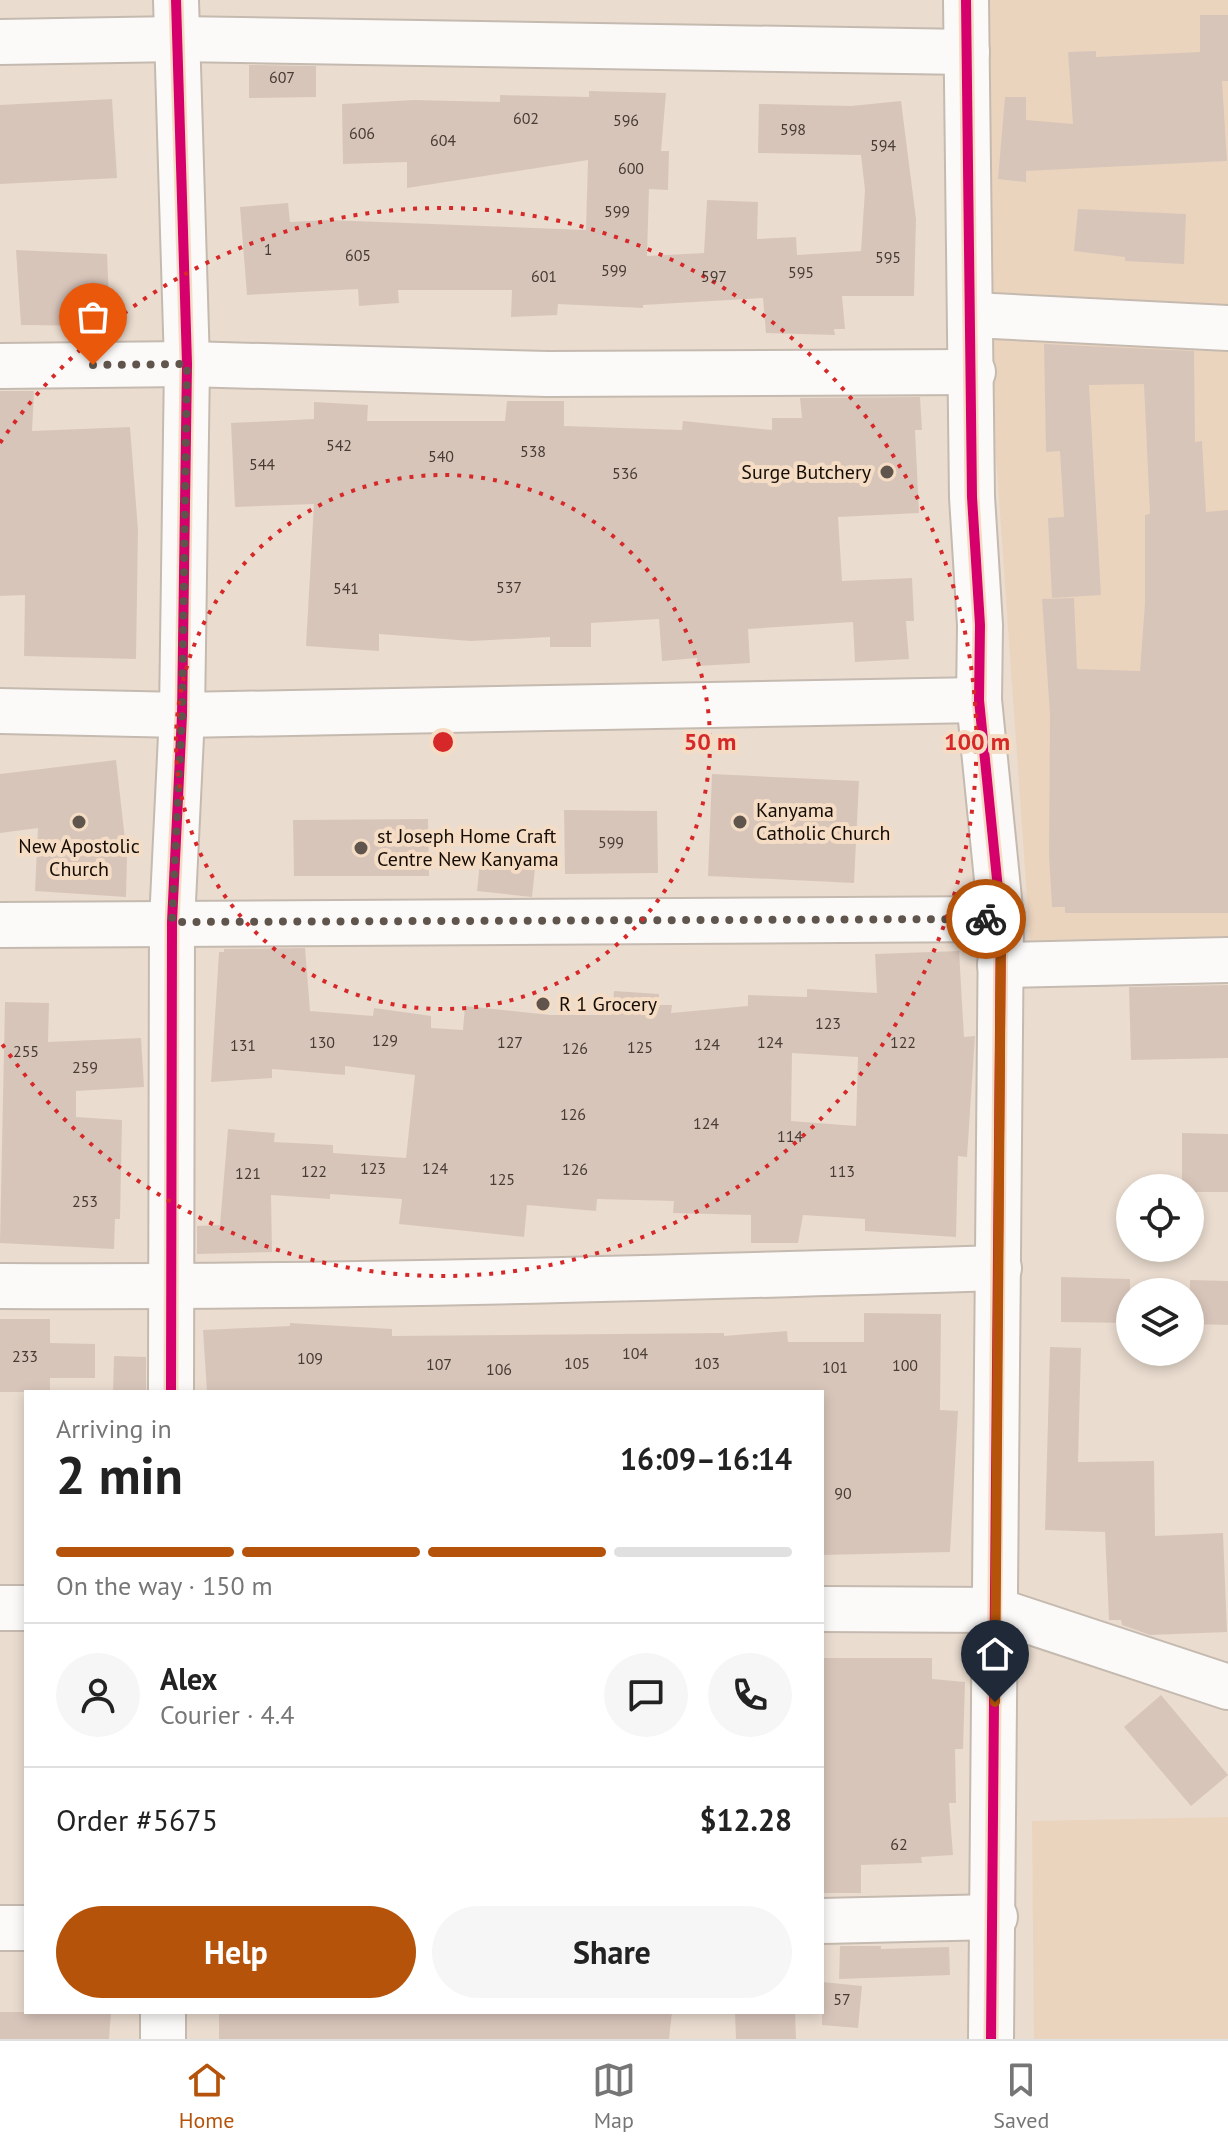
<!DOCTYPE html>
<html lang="en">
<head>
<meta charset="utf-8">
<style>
  body { margin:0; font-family:"PT Sans",sans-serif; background:#f6f6f6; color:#222; height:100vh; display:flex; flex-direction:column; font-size:30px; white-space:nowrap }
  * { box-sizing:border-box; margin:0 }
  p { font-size:26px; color:#767676 }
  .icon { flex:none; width:44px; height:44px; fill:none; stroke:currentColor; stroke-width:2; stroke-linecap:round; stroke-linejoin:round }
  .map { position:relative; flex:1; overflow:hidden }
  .side { position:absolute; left:24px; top:1390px; width:800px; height:624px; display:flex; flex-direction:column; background:#fff; border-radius:0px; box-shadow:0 4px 12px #0003 }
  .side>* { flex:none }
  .controls { position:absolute; left:1116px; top:1174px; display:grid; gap:16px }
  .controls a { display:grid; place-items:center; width:88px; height:88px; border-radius:50%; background:#fff; box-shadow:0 4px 12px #0003; font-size:40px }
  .pin { position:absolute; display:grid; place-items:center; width:68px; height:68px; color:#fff; margin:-82px -34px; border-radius:50% 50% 50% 0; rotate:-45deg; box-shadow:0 0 8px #0007 }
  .pin .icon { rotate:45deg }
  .courier { position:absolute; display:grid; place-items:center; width:80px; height:80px; margin:-40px; border:6px solid #b45309; border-radius:50%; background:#fff; color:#222; box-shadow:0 2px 10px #0007 }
  .overview em { font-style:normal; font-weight:600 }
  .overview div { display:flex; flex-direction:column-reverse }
  .overview { display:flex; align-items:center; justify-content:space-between; height:136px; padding:0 32px }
  h1 { font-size:52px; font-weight:600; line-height:60px }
  .bar { display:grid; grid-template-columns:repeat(4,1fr); gap:12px 8px; align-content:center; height:96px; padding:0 32px }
  .bar i { height:10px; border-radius:6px; background:#e0e0e0 }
  .bar .selected { background:#b45309 }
  .bar p { grid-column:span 4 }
  .line { display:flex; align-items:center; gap:20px; padding:0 32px; border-top:2px solid #e0e0e0 }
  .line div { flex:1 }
  .round { display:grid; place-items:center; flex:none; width:84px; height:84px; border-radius:42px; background:#f6f6f6 }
  .cta { display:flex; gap:16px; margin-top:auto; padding:16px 32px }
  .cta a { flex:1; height:92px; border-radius:48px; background:#b45309; color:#fff; font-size:32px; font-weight:600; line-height:92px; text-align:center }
  .cta a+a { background:#f6f6f6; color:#222 }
  .tabs { display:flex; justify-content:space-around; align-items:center; height:112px; border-top:2px solid #e0e0e0; background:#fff; font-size:22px; color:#767676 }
  .tabs a { display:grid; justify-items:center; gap:4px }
  .tabs .selected { color:#b45309 }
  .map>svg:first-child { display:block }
  .built { fill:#ebd4be }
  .building { fill:#d8c5ba; fill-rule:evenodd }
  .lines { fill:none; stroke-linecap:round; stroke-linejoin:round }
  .minor-casing { stroke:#c5bab0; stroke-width:48 }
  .minor { stroke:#fcfaf8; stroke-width:44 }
  .cycleway-casing { stroke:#f5dcc4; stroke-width:15 }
  .cycleway { stroke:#d6006c; stroke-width:10 }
  .done { stroke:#5f554c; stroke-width:8; stroke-dasharray:0 14.4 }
  .route { stroke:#b45309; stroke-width:10 }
  .ring { fill:none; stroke:#d62828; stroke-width:4; stroke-dasharray:4 8 }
  .poi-dot { fill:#5f554c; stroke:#f5dcc4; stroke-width:3 }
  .labels { text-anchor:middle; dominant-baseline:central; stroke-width:8; stroke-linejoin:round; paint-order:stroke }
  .number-label { font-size:16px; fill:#473c34 }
  .poi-label { font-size:20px; fill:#140c05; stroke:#f5dcc4; text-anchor:start }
  .centre { fill:#d62828; stroke:#f5dcc4; stroke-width:4 }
  .ring-label { font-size:24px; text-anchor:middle; font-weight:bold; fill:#d62828; stroke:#f5dcc4; stroke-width:8; stroke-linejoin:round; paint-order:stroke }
</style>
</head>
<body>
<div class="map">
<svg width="1228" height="2039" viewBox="0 0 1228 2039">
  <rect width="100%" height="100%" fill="#eadccf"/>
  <!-- built -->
  <g class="built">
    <polygon points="964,0 1228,0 1228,938 1030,940"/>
    <polygon points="1228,1817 1228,2039 1034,2039 1032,1821"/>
  </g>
  <!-- building -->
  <g class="building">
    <polygon points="1200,15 1228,15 1228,81 1222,81 1227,161 1026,171 1026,182 998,179 1005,97 1026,97 1026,120 1073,124 1068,52 1096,51 1096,57 1200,52"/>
    <polygon points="249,65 316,66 316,97 249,98"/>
    <polygon points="589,91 666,93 661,151 669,151 668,190 649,189 647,256 704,253 707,200 758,202 757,239 796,237 797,255 861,251 865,190 861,155 758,153 759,104 851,106 901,101 916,219 914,296 842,296 845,329 834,329 835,335 766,333 763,298 643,305 643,308 558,304 557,315 511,317 512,290 398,290 399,303 359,306 358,289 247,295 240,207 288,203 290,222 328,220 586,230 588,160 407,188 407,162 343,164 342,104 414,100 500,102 500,95 589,97"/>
    <polygon points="112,99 117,178 0,184 0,105"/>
    <polygon points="1078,209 1186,214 1184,264 1125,261 1125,257 1074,251"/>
    <polygon points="16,250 107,254 110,326 21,325"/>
    <polygon points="1044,344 1194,351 1195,442 1202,441 1206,512 1228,510 1228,913 1065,913 1065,907 1052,907 1049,855 1050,714 1042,599 1074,598 1077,669 1140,671 1145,603 1145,515 1150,514 1144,384 1089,385 1101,595 1052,598 1048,518 1064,517 1060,451 1046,452"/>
    <polygon points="0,391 34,391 32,431 130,427 138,530 136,659 24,656 25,595 0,596"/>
    <polygon points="920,397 922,430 915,430 919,513 838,517 842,581 912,578 914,621 906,621 909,659 855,662 853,622 748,629 750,663 697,666 697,658 662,661 659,619 591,623 591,647 550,647 550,637 471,641 379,634 379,651 306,646 314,504 235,507 231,423 314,419 314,402 368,405 367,421 505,421 507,401 564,401 564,426 682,430 683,421 772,430 772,418 802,418 800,398"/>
    <polygon points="116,760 127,857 126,897 35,891 38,828 0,833 0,774"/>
    <polygon points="712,774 859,781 854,883 708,876"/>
    <polygon points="564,810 657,811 658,873 565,874"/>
    <polygon points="428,819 429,876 294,876 293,820"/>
    <polygon points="481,853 536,859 532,897 477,891"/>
    <path d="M305,948L310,1011L373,1016L374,1008L431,1016V1028L463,1030L465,1006L550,1015H612L614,991L659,994V1005H672L671,1013L748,1006V995L807,997V989L877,993L875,954L959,951L964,1037L975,1036L967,1157L958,1156L956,1237L865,1231V1219L803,1215L798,1243H751V1215L673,1213L674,1201L597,1199L596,1211L527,1205L524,1237L399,1224L402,1199L330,1194V1199L271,1195L272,1252L197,1254V1226L220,1225L228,1129L275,1133L274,1142L333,1145V1153L406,1158L415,1075L345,1066V1075L272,1069V1078L211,1082L219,952H224V949ZM792,1053L858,1057L856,1126L791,1121Z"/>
    <polygon points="1228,985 1228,1058 1131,1060 1129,987"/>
    <polygon points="5,1002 49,1003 48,1042 141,1038 144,1087 76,1091 76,1117 122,1120 120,1219 115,1219 114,1249 0,1243"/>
    <polygon points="1182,1133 1228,1134 1228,1192 1190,1192 1190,1188 1182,1188"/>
    <polygon points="1061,1277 1130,1279 1130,1323 1061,1322"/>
    <polygon points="1190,1280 1228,1281 1228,1325 1190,1324"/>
    <polygon points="864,1313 941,1314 940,1410 958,1411 950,1552 822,1555 822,1392 207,1392 203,1330 290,1326 290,1323 392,1329 392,1336 724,1333 724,1336 787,1331 788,1342 864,1342"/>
    <polygon points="0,1319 50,1319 50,1343 95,1344 95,1378 50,1378 50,1392 0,1392"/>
    <polygon points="1050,1347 1081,1348 1078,1462 1154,1461 1155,1536 1223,1533 1227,1632 1150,1635 1122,1625 1121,1620 1109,1620 1105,1532 1045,1530"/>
    <polygon points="114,1356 146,1357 146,1392 113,1392"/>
    <polygon points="822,1658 932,1658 932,1679 965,1682 963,1749 955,1749 956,1803 949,1803 953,1855 921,1857 922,1863 861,1865 861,1893 822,1893"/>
    <polygon points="1161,1695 1228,1775 1191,1806 1124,1727"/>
    <polygon points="840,1946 881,1946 881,1949 949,1947 950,1975 839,1979"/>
    <polygon points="822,1982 862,1986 858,2028 822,2025"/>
    <polygon points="0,2012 111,2012 109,2039 0,2039"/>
    <polygon points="219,2012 672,2012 669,2039 219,2039"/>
    <polygon points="735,2012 795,2012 796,2039 736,2039"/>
  </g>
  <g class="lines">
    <defs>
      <g id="minor">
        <polyline points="966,0 972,497 980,625 979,700 1001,919 991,2039"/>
        <polyline points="0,42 177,39 967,52"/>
        <polyline points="973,315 1228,328"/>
        <polyline points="0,366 187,364 548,374 973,372"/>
        <polyline points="0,711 182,715 979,700"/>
        <polyline points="0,925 1001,919"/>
        <polyline points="1000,965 1228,960"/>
        <path d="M0,1286C333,1288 666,1278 999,1268"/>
        <polyline points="171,1392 172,922 182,715 187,364 176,0"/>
        <polyline points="0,1608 26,1608"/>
        <polyline points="822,1609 995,1610 1228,1687"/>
        <polyline points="822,1921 995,1917"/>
        <polyline points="0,1928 26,1928"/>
        <polyline points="163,2012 163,2039"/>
      </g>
    </defs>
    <!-- minor casing -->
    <use href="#minor" class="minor-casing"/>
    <!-- minor -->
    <use href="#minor" class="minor"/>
    <defs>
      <g id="cycleway">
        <polyline points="966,0 972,497 980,625 979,700 1001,919 991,2039"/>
        <polyline points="171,1392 172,922 182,715 187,364 176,0"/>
      </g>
    </defs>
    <!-- cycleway casing -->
    <use href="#cycleway" class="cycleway-casing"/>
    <!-- cycleway -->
    <use href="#cycleway" class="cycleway"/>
  </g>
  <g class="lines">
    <!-- done -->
    <polyline class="done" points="93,365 187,364 182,715 172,922 986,919"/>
    <!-- route -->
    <polyline class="route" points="986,919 1001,919 995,1702"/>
  </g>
  <!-- distance rings -->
  <g class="ring">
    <circle cx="443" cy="742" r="267"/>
    <path d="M0 443A534 534 0 1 1 0 1041"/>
  </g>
  <!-- markers -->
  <g class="poi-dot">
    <circle cx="887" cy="472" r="8"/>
    <circle cx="79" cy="822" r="8"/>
    <circle cx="740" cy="822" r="8"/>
    <circle cx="361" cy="848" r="8"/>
    <circle cx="543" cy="1004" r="8"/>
  </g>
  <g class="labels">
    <!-- number labels -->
    <g class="number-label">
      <text x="282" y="77">607</text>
      <text x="526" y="118">602</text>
      <text x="626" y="120">596</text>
      <text x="793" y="129">598</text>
      <text x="362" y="133">606</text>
      <text x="443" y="140">604</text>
      <text x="883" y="145">594</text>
      <text x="631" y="168">600</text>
      <text x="617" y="211">599</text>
      <text x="268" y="249">1</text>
      <text x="358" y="255">605</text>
      <text x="888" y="257">595</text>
      <text x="614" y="270">599</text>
      <text x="801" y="272">595</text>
      <text x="544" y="276">601</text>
      <text x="714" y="276">597</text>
      <text x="339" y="445">542</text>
      <text x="533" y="451">538</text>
      <text x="441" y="456">540</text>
      <text x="262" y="464">544</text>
      <text x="625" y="473">536</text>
      <text x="509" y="587">537</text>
      <text x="346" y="588">541</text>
      <text x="611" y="842">599</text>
      <text x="828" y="1023">123</text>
      <text x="385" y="1040">129</text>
      <text x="322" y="1042">130</text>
      <text x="510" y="1042">127</text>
      <text x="770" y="1042">124</text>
      <text x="903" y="1042">122</text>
      <text x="707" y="1044">124</text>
      <text x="243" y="1045">131</text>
      <text x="640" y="1047">125</text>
      <text x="575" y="1048">126</text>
      <text x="26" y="1051">255</text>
      <text x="85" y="1067">259</text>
      <text x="573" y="1114">126</text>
      <text x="706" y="1123">124</text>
      <text x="790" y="1136">114</text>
      <text x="373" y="1168">123</text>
      <text x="435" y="1168">124</text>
      <text x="575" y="1169">126</text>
      <text x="314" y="1171">122</text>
      <text x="842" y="1171">113</text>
      <text x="248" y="1173">121</text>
      <text x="502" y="1179">125</text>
      <text x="85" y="1201">253</text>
      <text x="635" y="1353">104</text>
      <text x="25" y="1356">233</text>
      <text x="310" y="1358">109</text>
      <text x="577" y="1363">105</text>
      <text x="707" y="1363">103</text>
      <text x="439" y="1364">107</text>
      <text x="905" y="1365">100</text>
      <text x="835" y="1367">101</text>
      <text x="499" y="1369">106</text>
      <text x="843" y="1493">90</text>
      <text x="899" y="1844">62</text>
      <text x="842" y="1999">57</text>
    </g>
    <!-- poi labels -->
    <g class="poi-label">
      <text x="871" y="472" text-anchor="end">Surge Butchery</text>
      <text x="756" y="810">Kanyama<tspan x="756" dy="23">Catholic Church</tspan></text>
      <text x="377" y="836">st Joseph Home Craft<tspan x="377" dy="23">Centre New Kanyama</tspan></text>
      <text x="79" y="846" text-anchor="middle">New Apostolic<tspan x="79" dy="23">Church</tspan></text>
      <text x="559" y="1004">R 1 Grocery</text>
    </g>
  </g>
  <circle cx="443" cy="742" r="12" class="centre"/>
  <g class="ring-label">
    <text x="710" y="750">50 m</text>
    <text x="977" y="750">100 m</text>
  </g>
</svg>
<div class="controls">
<a><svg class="icon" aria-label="locate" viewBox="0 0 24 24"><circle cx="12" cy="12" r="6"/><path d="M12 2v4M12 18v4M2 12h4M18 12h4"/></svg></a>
<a><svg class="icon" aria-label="layers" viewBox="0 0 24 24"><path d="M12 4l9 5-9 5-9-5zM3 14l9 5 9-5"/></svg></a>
</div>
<div class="pin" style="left:93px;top:365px;background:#ea580c"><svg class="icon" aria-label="bag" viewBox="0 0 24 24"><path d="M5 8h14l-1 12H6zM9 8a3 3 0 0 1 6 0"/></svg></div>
<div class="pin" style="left:995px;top:1702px;background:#1f2937"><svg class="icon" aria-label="home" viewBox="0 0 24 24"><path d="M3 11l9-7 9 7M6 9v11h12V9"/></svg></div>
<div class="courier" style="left:986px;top:919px"><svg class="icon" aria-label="bike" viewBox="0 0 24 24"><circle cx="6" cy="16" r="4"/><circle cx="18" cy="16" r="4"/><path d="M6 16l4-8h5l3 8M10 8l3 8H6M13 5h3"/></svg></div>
<section class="side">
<div class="overview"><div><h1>2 min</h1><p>Arriving in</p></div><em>16:09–16:14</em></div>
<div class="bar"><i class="selected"></i><i class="selected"></i><i class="selected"></i><i></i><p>On the way · 150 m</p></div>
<div class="line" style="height:144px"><a class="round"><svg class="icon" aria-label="person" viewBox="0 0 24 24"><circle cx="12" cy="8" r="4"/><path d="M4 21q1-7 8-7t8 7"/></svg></a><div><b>Alex</b><p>Courier · 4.4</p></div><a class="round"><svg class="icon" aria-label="chat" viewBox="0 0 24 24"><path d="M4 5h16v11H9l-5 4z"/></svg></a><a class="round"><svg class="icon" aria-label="phone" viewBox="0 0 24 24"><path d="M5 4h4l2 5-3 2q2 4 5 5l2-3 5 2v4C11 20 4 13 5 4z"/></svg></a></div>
<div class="line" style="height:104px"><div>Order #5675</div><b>$12.28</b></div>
<div class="cta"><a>Help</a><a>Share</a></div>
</section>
</div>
<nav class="tabs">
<a class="selected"><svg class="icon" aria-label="home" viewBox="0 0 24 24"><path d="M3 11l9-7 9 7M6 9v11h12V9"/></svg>Home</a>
<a><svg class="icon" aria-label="map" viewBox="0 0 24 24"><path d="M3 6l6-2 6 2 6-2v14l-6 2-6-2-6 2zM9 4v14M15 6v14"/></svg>Map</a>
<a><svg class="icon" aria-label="saved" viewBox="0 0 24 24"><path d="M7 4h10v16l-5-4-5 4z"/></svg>Saved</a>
</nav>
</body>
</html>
